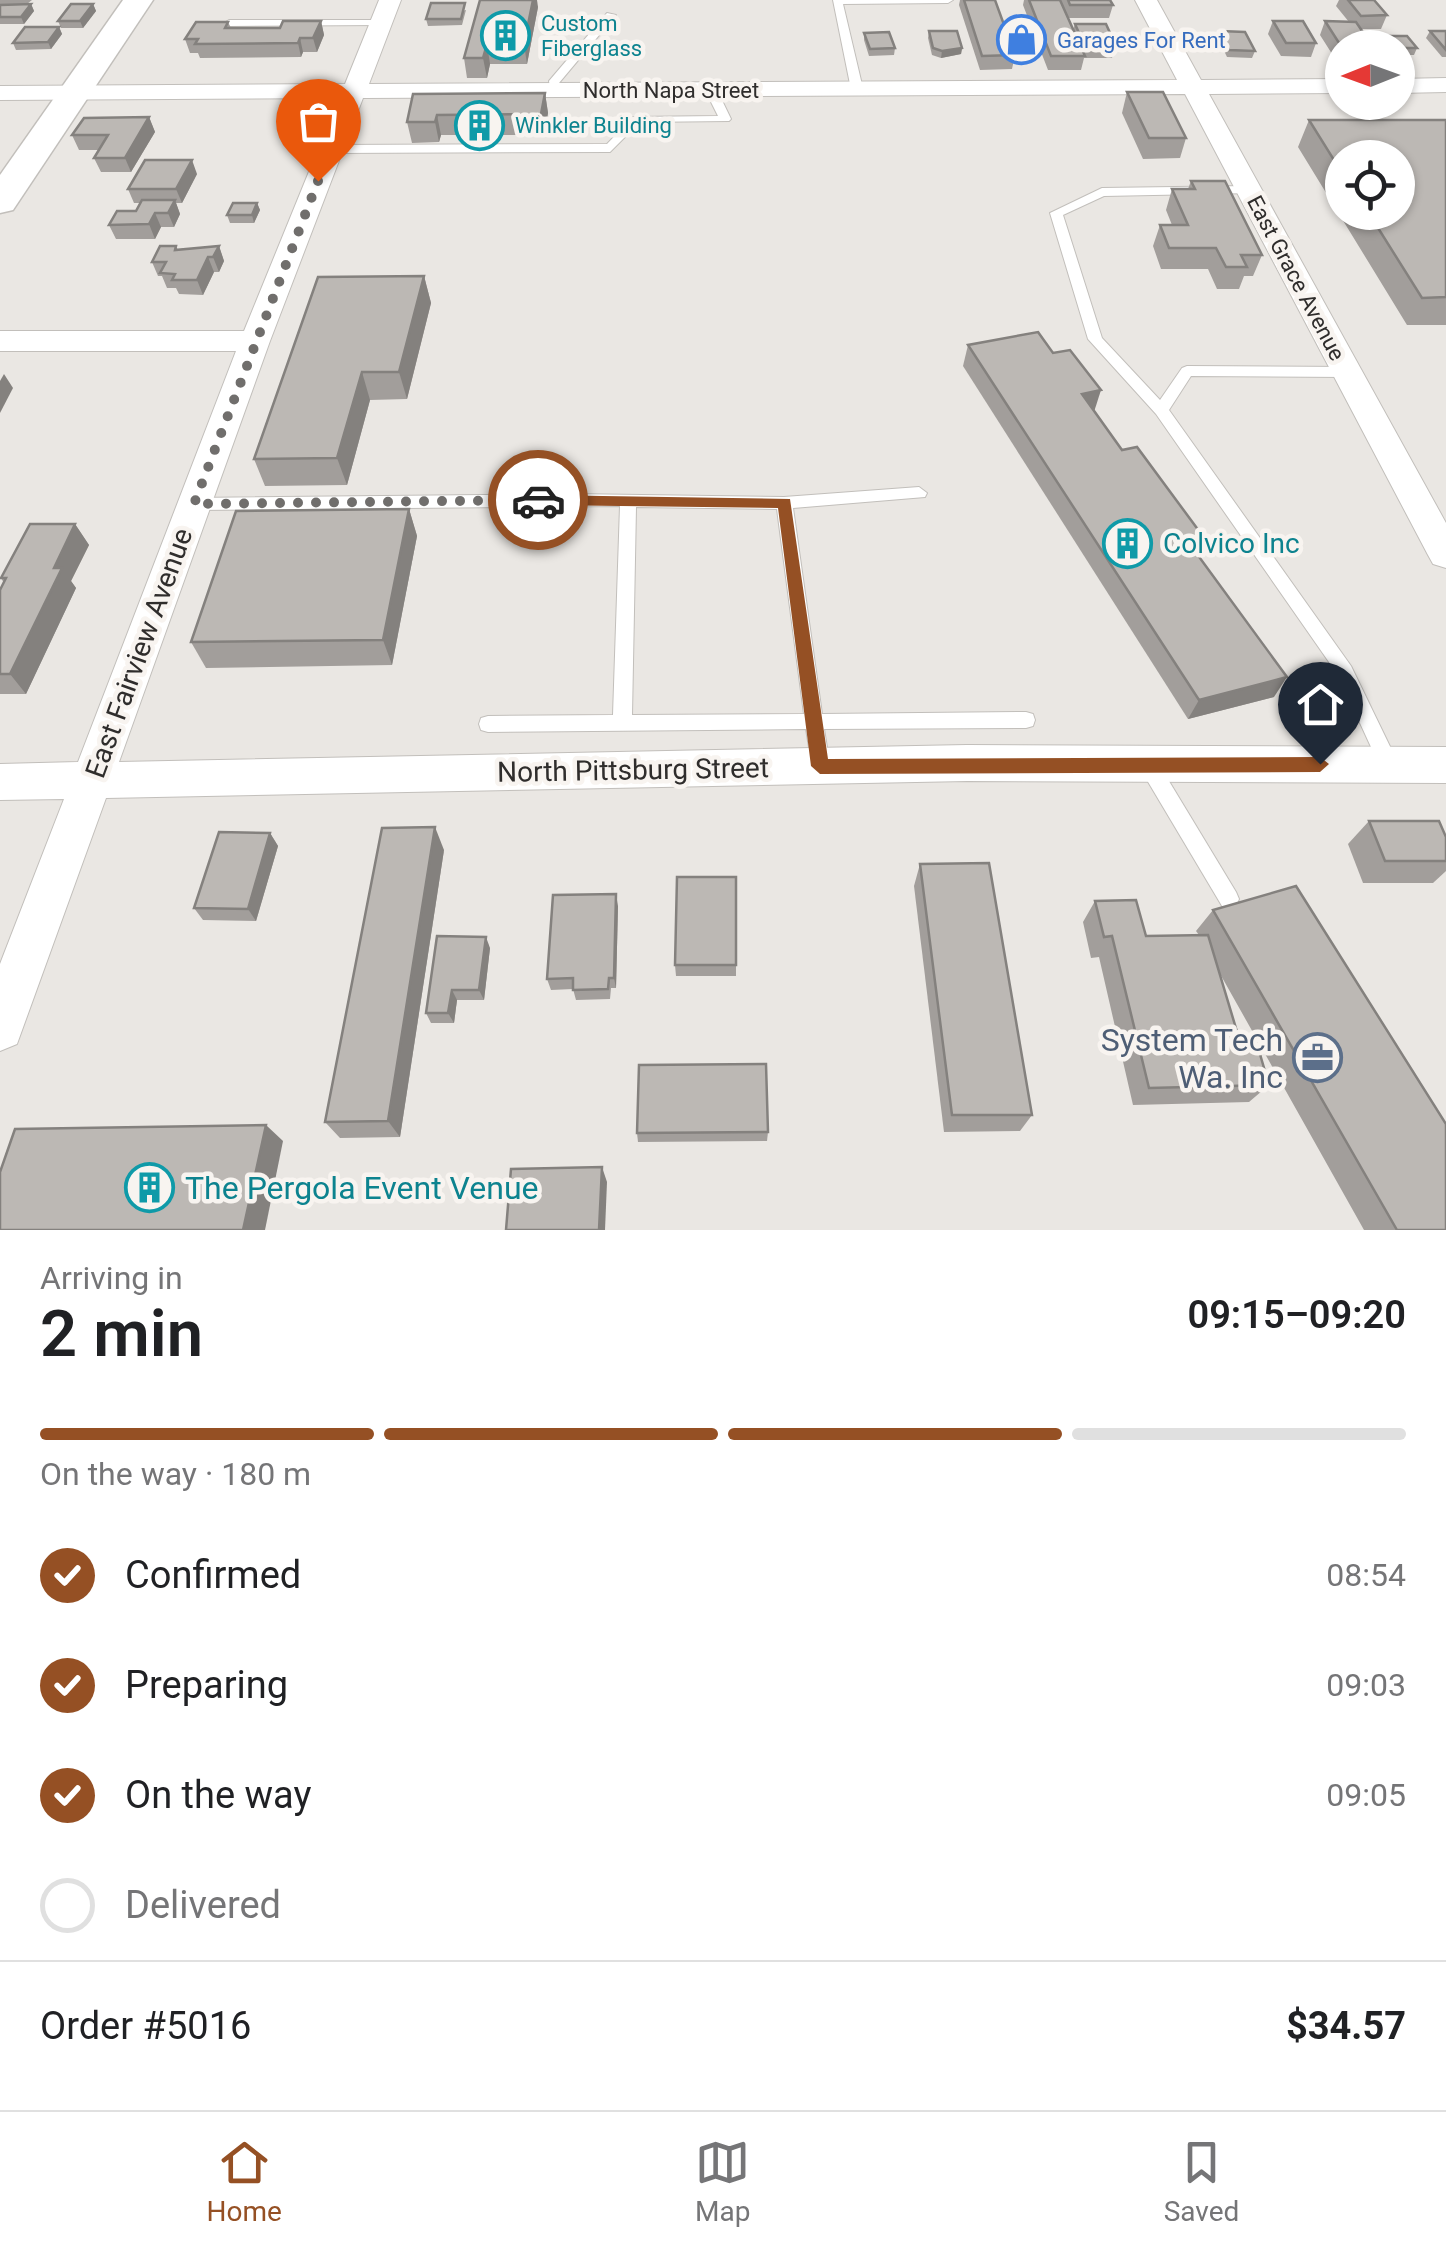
<!DOCTYPE html>
<html lang="en">
<head>
<meta charset="utf-8">
<style>
  body { margin:0; font-family:Roboto,sans-serif; background:#f2f2f2; color:#202124; height:100vh; display:flex; flex-direction:column; font-size:38px; white-space:nowrap }
  * { box-sizing:border-box; margin:0 }
  p { font-size:32px; color:#757577 }
  .icon { flex:none; width:55px; height:55px; fill:none; stroke:currentColor; stroke-width:2; stroke-linecap:round; stroke-linejoin:round }
  .map { position:relative; height:1230px; overflow:hidden }
  .side { display:flex; flex-direction:column; background:#fff; flex:1 }
  .side>* { flex:none }
  .needle { width:65px; rotate:269deg }
  .fabs { position:absolute; left:1325px; top:30px; display:grid; gap:20px }
  .fabs a { display:grid; place-items:center; width:90px; height:90px; border-radius:50%; background:#fff; box-shadow:0 2px 8px #0004; font-size:50px }
  .pin { position:absolute; display:grid; place-items:center; width:85px; height:85px; color:#fff; margin:-102px -42px; border-radius:50% 50% 50% 0; rotate:-45deg; box-shadow:0 0 10px #0007 }
  .pin .icon { rotate:45deg }
  .courier { position:absolute; display:grid; place-items:center; width:100px; height:100px; margin:-50px; border:8px solid #955024; border-radius:50%; background:#fff; color:#222; box-shadow:0 2px 12px #0007 }
  .headline em { font-style:normal; font-weight:600 }
  .headline div { display:flex; flex-direction:column-reverse }
  .headline { display:flex; align-items:center; justify-content:space-between; height:170px; padding:0 40px }
  h1 { font-size:65px; font-weight:600; line-height:75px }
  .bar { display:grid; grid-template-columns:repeat(4,1fr); gap:15px 10px; align-content:center; height:120px; padding:0 40px }
  .bar i { height:12px; border-radius:8px; background:#e0e0e0 }
  .bar .current { background:#955024 }
  .bar p { grid-column:span 4 }
  .line { display:flex; align-items:center; gap:25px; padding:0 40px; border-top:2px solid #e0e0e0 }
  .line div { flex:1 }
  ol { padding:0 40px; list-style:none }
  li { display:flex; align-items:center; gap:30px; height:110px }
  li p { margin-inline-start:auto }
  li .icon { padding:10px; border-radius:50%; background:#955024; color:#fff; stroke-width:4 }
  li:last-child { color:#757577 }
  li i { width:55px; height:55px; border:5px solid #e0e0e0; border-radius:50% }
  .dock { display:flex; justify-content:space-around; align-items:center; height:140px; border-top:2px solid #e0e0e0; background:#fff; font-size:28px; color:#757577 }
  .dock a { display:grid; justify-items:center; gap:5px }
  .dock .current { color:#955024 }
  .map>svg:first-child { display:block }
  .lines { fill:none; stroke-linecap:round; stroke-linejoin:round }
  .service-casing { stroke:#c2bfbb; stroke-width:2 }
  .minor-casing { stroke:#c2bfbb; stroke-width:2 }
  .secondary-casing { stroke:#c2bfbb; stroke-width:3 }
  .service { fill:#fff; fill-rule:evenodd }
  .minor { fill:#fff; fill-rule:evenodd }
  .secondary { fill:#fff; fill-rule:evenodd }
  .wall { fill:#a29e9b; fill-rule:evenodd }
  .shaded-wall { fill:#84817e }
  .building { fill:#bcb8b4; stroke:#84817e; stroke-width:2.5 }
  .route { fill:#955024 }
  .done { stroke:#706e6c; stroke-width:10; stroke-dasharray:0 18 }
  .labels { text-anchor:middle; dominant-baseline:central; stroke-width:9; stroke-linejoin:round; paint-order:stroke }
  .far-culture-label { font-size:22px; fill:#0d838f; stroke:#f8f4f0; text-anchor:start }
  .far-shop-label { font-size:22px; fill:#366cbe; stroke:#f8f4f0; text-anchor:start }
  .far-street-label { font-size:22px; fill:#2f2d2c; stroke:#f8f4f0 }
  .culture-label { font-size:28px; fill:#0d838f; stroke:#f8f4f0; text-anchor:start }
  .street-label { font-size:28px; fill:#2f2d2c; stroke:#f8f4f0 }
  .near-service-label { font-size:32px; fill:#4e5e75; stroke:#f8f4f0; text-anchor:end }
  .near-culture-label { font-size:32px; fill:#0d838f; stroke:#f8f4f0; text-anchor:start }
</style>
</head>
<body>
<div class="map">
<svg width="1446" height="1230" viewBox="0 0 1446 1230">
  <rect width="100%" height="100%" fill="#eae7e3"/>
  <g class="lines">
    <defs>
      <g id="service">
        <polygon points="833,0 953,0 948,3 843,4 863,89 857,92 851,89"/>
        <polygon points="607,13 616,15 559,83 559,93 551,93 549,81"/>
        <polygon points="381,20 386,23 385,25 229,26 224,23 229,20"/>
        <polygon points="711,87 717,90 731,119 729,121 640,122 610,152 330,153 324,149 330,145 607,144 633,117 718,116 705,90"/>
        <polygon points="1249,186 1253,187 1253,193 1104,196 1063,215 1102,338 1160,400 1182,368 1187,366 1347,367 1354,372 1347,377 1191,376 1169,410 1351,666 1399,765 1396,771 1389,773 1382,771 1338,675 1156,414 1088,339 1050,213 1102,188"/>
        <path d="M919,487L927,493L925,497L793,508L822,714L1026,712L1033,714L1035,720L1033,726L1026,728L824,729L830,766L827,772L820,774L813,772L806,729L488,732L481,730L479,724L481,718L488,716L613,715L620,506L194,510L186,504L194,498L571,494L784,497ZM636,507L777,509L804,714L632,715Z"/>
        <polygon points="1148,756 1155,758 1236,892 1239,899 1236,906 1229,909 1222,906 1141,770 1138,764 1141,758"/>
      </g>
      <g id="minor">
        <polygon points="379,0 401,0 369,84 1177,80 1135,0 1157,0 1201,80 1342,79 1342,93 1209,94 1446,523 1446,568 1433,564 1428,555 1185,94 363,98 270,341 119,762 967,745 1446,747 1446,783 967,781 106,798 17,1044 0,1051 0,964 64,799 0,800 0,764 78,762 236,351 0,351 0,331 244,331 339,98 0,100 0,86 345,84"/>
        <polygon points="1446,78 1446,92 1398,93 1398,79"/>
      </g>
      <polygon id="secondary" points="123,0 153,0 13,210 0,213 0,175"/>
    </defs>
    <!-- service casing -->
    <use href="#service" class="service-casing"/>
    <!-- minor casing -->
    <use href="#minor" class="minor-casing"/>
    <!-- secondary casing -->
    <use href="#secondary" class="secondary-casing"/>
    <!-- service -->
    <use href="#service" class="service"/>
    <!-- minor -->
    <use href="#minor" class="minor"/>
    <!-- secondary -->
    <use href="#secondary" class="secondary"/>
  </g>
  <!-- wall -->
  <g class="wall">
    <polygon points="0,0 32,0 27,4 0,5"/>
    <polygon points="960,0 995,0 1015,55 1012,69 980,70 959,5"/>
    <polygon points="1024,0 1060,0 1061,2 1061,0 1110,0 1113,5 1109,18 1068,18 1073,30 1075,24 1115,44 1112,58 1084,58 1081,70 1048,70 1023,5"/>
    <polygon points="1339,0 1374,0 1387,15 1381,29 1361,29 1371,44 1369,48 1342,48 1342,57 1334,57 1320,35 1325,21 1349,22 1336,6"/>
    <polygon points="31,4 34,11 24,24 0,24 0,5"/>
    <polygon points="93,4 96,11 83,28 61,28 58,21"/>
    <polygon points="538,7 527,64 490,64 487,78 467,78 464,58"/>
    <polygon points="466,10 462,25 428,26 426,19"/>
    <polygon points="321,21 324,35 317,52 303,52 301,57 200,58 198,53 190,53 185,39 228,22 231,28 280,28"/>
    <polygon points="1273,21 1316,43 1311,57 1281,56 1268,34"/>
    <polygon points="59,27 62,34 51,49 16,50 13,43"/>
    <polygon points="929,31 962,48 961,54 941,58 932,55 928,38"/>
    <polygon points="1220,31 1255,51 1252,58 1227,57 1218,38"/>
    <polygon points="1430,31 1446,31 1446,57 1442,57 1426,38"/>
    <polygon points="864,33 895,48 894,55 869,56 864,40"/>
    <polygon points="1374,36 1417,48 1414,55 1398,55 1398,48 1375,48 1371,43"/>
    <polygon points="1127,92 1186,138 1180,158 1143,159 1122,113"/>
    <polygon points="545,93 548,113 544,135 441,135 439,142 412,143 407,122 413,94"/>
    <polygon points="149,117 155,132 131,172 101,172 94,158 100,150 79,150 72,135"/>
    <path d="M1309,120H1446V325H1407L1298,147ZM1342,158L1398,212H1342Z"/>
    <polygon points="197,174 182,203 176,203 180,214 174,227 161,227 155,239 116,239 109,225 136,211 140,203 134,203 128,189"/>
    <polygon points="1191,181 1262,255 1253,276 1244,276 1239,289 1217,289 1208,269 1161,269 1153,246 1160,225 1172,225 1166,210 1172,189 1188,189"/>
    <polygon points="257,203 260,210 254,223 230,223 227,215"/>
    <polygon points="176,246 178,250 219,246 224,261 219,272 214,272 203,295 179,294 176,288 167,288 162,276 158,276 152,262"/>
    <polygon points="424,276 431,303 407,399 370,400 347,485 265,486 254,459"/>
    <polygon points="968,345 1094,411 1195,550 1274,697 1188,719 963,366"/>
    <polygon points="409,509 417,536 392,665 206,668 191,642"/>
    <polygon points="75,524 89,545 71,581 76,588 26,694 0,694 0,590 4,583 1,578"/>
    <polygon points="1369,821 1446,837 1446,871 1433,883 1363,883 1348,844"/>
    <polygon points="270,833 278,846 256,921 203,920 194,908"/>
    <polygon points="444,850 400,1137 340,1138 325,1122"/>
    <polygon points="920,864 1032,1115 1020,1131 944,1132 914,886"/>
    <polygon points="736,877 736,976 676,976 675,965"/>
    <polygon points="1095,901 1146,936 1199,935 1196,931 1213,910 1446,1230 1364,1230 1219,972 1241,1045 1269,1085 1249,1102 1133,1105 1099,957 1091,958 1083,922"/>
    <polygon points="618,906 616,988 611,988 610,999 576,1000 573,989 551,990 547,979"/>
    <polygon points="490,948 484,1000 457,1000 454,1023 431,1023 426,1013"/>
    <polygon points="768,1132 767,1141 638,1142 637,1133"/>
  </g>
  <!-- shaded-wall -->
  <g class="shaded-wall">
    <polygon points="533,0 537,0 538,7 527,64 524,44"/>
    <polygon points="31,4 34,11 24,24 21,17"/>
    <polygon points="93,4 96,11 83,28 80,21"/>
    <polygon points="321,21 324,35 317,52 313,38"/>
    <polygon points="59,27 62,34 51,49 48,42"/>
    <polygon points="300,38 303,52 301,57 298,43"/>
    <polygon points="487,44 490,64 487,78 483,58"/>
    <polygon points="962,48 961,54 941,58 942,51"/>
    <polygon points="545,93 548,113 544,135 541,114"/>
    <polygon points="437,115 441,135 439,142 435,122"/>
    <polygon points="149,117 155,132 131,172 125,158"/>
    <polygon points="192,160 197,174 182,203 176,189"/>
    <polygon points="175,200 180,214 174,227 168,213"/>
    <polygon points="257,203 260,210 254,223 252,215"/>
    <polygon points="155,213 161,227 155,239 149,224"/>
    <polygon points="219,246 224,261 219,272 213,257"/>
    <polygon points="208,257 214,272 203,295 197,280"/>
    <polygon points="424,276 431,303 407,399 399,372"/>
    <polygon points="362,372 370,400 347,485 337,458"/>
    <polygon points="4,374 13,388 0,413 0,381"/>
    <polygon points="1101,390 1094,412 1082,394"/>
    <polygon points="409,509 417,536 392,665 383,640"/>
    <polygon points="75,524 89,545 71,581 76,588 26,694 10,674 54,568"/>
    <polygon points="1202,535 1192,556 1186,539"/>
    <polygon points="1287,677 1274,697 1188,719 1199,700"/>
    <polygon points="435,827 444,850 400,1137 388,1121"/>
    <polygon points="270,833 278,846 256,921 248,909"/>
    <polygon points="616,894 618,906 616,988 614,978"/>
    <polygon points="486,937 490,948 484,1000 479,990"/>
    <polygon points="452,990 457,1000 454,1023 448,1013"/>
    <polygon points="266,1125 283,1141 265,1230 243,1230"/>
    <polygon points="602,1167 607,1182 605,1230 599,1230"/>
  </g>
  <!-- building -->
  <g class="building">
    <polygon points="480,0 533,0 524,44 487,44 483,58 464,58"/>
    <polygon points="964,0 995,0 1015,55 982,56"/>
    <polygon points="1029,0 1060,0 1085,56 1051,56"/>
    <polygon points="1068,0 1110,0 1113,5 1070,5"/>
    <polygon points="1348,0 1374,0 1387,15 1361,16"/>
    <polygon points="431,3 465,3 461,19 426,19"/>
    <polygon points="31,4 21,17 0,17 0,5"/>
    <polygon points="71,4 93,4 80,21 58,21"/>
    <polygon points="283,21 321,21 313,38 300,38 298,43 195,44 198,39 185,39 196,22 228,22 225,28 280,28"/>
    <polygon points="1273,21 1303,21 1316,43 1286,43"/>
    <polygon points="1325,21 1356,22 1371,44 1339,43"/>
    <polygon points="1075,24 1106,24 1115,44 1084,44"/>
    <polygon points="25,27 59,27 48,42 13,43"/>
    <polygon points="929,31 957,31 962,48 942,51 933,48"/>
    <polygon points="1220,31 1245,32 1255,51 1229,50"/>
    <polygon points="1430,31 1446,31 1446,50"/>
    <polygon points="889,32 895,48 870,49 864,33"/>
    <polygon points="1374,36 1407,36 1417,48 1383,48"/>
    <polygon points="1127,92 1163,92 1186,138 1149,138"/>
    <polygon points="545,93 541,114 437,115 435,122 407,122 413,94"/>
    <polygon points="149,117 125,158 94,158 108,135 72,135 84,118"/>
    <polygon points="1309,120 1446,120 1446,297 1422,298 1368,212 1398,212 1398,158 1342,158 1342,173"/>
    <polygon points="145,160 192,160 176,189 128,189"/>
    <polygon points="1191,181 1225,181 1262,255 1241,255 1247,267 1226,267 1216,248 1169,248 1160,225 1188,225 1172,189 1195,189"/>
    <polygon points="142,200 175,200 168,213 155,213 149,224 109,225 117,211 136,211"/>
    <polygon points="233,203 257,203 252,215 227,215"/>
    <polygon points="160,246 176,246 175,250 219,246 213,257 208,257 197,280 172,280 175,274 160,273 166,262 152,262"/>
    <polygon points="424,276 399,372 362,372 337,458 254,459 318,277"/>
    <polygon points="1038,332 1053,353 1070,350 1101,390 1082,394 1122,450 1137,447 1202,535 1186,539 1287,677 1199,700 968,345"/>
    <polygon points="409,509 383,640 191,642 236,511"/>
    <polygon points="30,524 75,524 54,568 62,568 10,674 0,674 0,590 6,578 1,578"/>
    <polygon points="1369,821 1439,821 1446,837 1446,861 1385,861"/>
    <polygon points="435,827 388,1121 325,1122 382,828"/>
    <polygon points="219,832 270,833 248,909 194,908"/>
    <polygon points="989,863 1032,1115 952,1115 920,864"/>
    <polygon points="677,877 736,877 736,965 675,965"/>
    <polygon points="1296,886 1446,1124 1446,1230 1397,1230 1213,910"/>
    <polygon points="616,894 614,978 609,978 608,989 573,990 573,978 547,979 553,895"/>
    <polygon points="1136,900 1146,936 1208,935 1241,1045 1257,1044 1269,1085 1149,1088 1112,936 1104,937 1095,901"/>
    <polygon points="437,936 486,937 479,990 452,990 448,1013 426,1013"/>
    <polygon points="766,1064 768,1132 637,1133 639,1065"/>
    <polygon points="266,1125 243,1230 0,1230 0,1172 15,1129"/>
    <polygon points="602,1167 599,1230 506,1230 511,1169"/>
  </g>
  <!-- route -->
  <polygon class="route" points="538,495 790,499 828,759 1320,757 1329,764 1320,772 820,774 811,766 778,508 538,505 531,500"/>
  <g class="lines">
    <!-- done -->
    <polyline class="done" points="318,181 194,504 538,500"/>
  </g>
  <!-- icons -->
  <defs>
    <symbol id="building-ring" viewBox="-11 -11 22 22"><circle r="9.5" fill="#f8f4f0" stroke="#0f9aa8" stroke-width="1.5"/><path d="M-4-6H4V6H1V3H-1V6H-4ZM-2.5-4.3h1.7v1.8h-1.7ZM.8-4.3h1.7v1.8H.8ZM-2.5-1h1.7V.8h-1.7ZM.8-1h1.7V.8H.8Z" fill="#0f9aa8"/></symbol>
    <symbol id="shop-ring" viewBox="-11 -11 22 22"><circle r="9.5" fill="#f8f4f0" stroke="#3f7fe0" stroke-width="1.5"/><path d="M-5-2.5h2.3a2.7 3.5 0 0 1 5.4 0H5L5.5 6h-11ZM-1.5-2.5h3a1.5 2.3 0 0 0-3 0Z" fill="#3f7fe0"/></symbol>
    <symbol id="office-ring" viewBox="-11 -11 22 22"><circle r="9.5" fill="#f8f4f0" stroke="#5c6f8a" stroke-width="1.5"/><path d="M-6-3h4V-5.5h4V-3h4V5H-6ZM-1-4.5V-3h2v-1.5ZM-6 0V1H6V0Z" fill="#5c6f8a"/></symbol>
  </defs>
  <g fill-rule="evenodd">
    <use href="#building-ring" x="478" y="8" width="55" height="55"/>
    <use href="#shop-ring" x="994" y="12" width="55" height="55"/>
    <use href="#building-ring" x="452" y="98" width="55" height="55"/>
    <use href="#building-ring" x="1100" y="516" width="55" height="55"/>
    <use href="#office-ring" x="1290" y="1030" width="55" height="55"/>
    <use href="#building-ring" x="122" y="1160" width="55" height="55"/>
  </g>
  <g class="labels">
    <!-- far-culture labels -->
    <g class="far-culture-label">
      <text x="541" y="23">Custom<tspan x="541" dy="25">Fiberglass</tspan></text>
      <text x="515" y="125">Winkler Building</text>
    </g>
    <!-- far-shop labels -->
    <g class="far-shop-label">
      <text x="1057" y="40">Garages For Rent</text>
    </g>
    <!-- far-street labels -->
    <g class="far-street-label">
      <text x="671" y="90">North Napa Street</text>
      <text transform="translate(1296 278) rotate(62)">East Grace Avenue</text>
    </g>
    <!-- culture labels -->
    <g class="culture-label">
      <text x="1163" y="543">Colvico Inc</text>
    </g>
    <!-- street labels -->
    <g class="street-label">
      <text transform="translate(139 653) rotate(-70)">East Fairview Avenue</text>
      <text transform="translate(633 770) rotate(-1)">North Pittsburg Street</text>
    </g>
    <!-- near-service labels -->
    <g class="near-service-label">
      <text x="1283" y="1040">System Tech<tspan x="1283" dy="37">Wa. Inc</tspan></text>
    </g>
    <!-- near-culture labels -->
    <g class="near-culture-label">
      <text x="185" y="1188">The Pergola Event Venue</text>
    </g>
  </g>
</svg>
<div class="fabs">
<a><svg class="needle" viewBox="-14 -14 28 28"><path d="M0-13l5 13h-10z" fill="#e53935"/><path d="M0 13l5-13h-10z" fill="#757577"/></svg></a>
<a><svg class="icon" aria-label="locate" viewBox="0 0 24 24"><circle cx="12" cy="12" r="6"/><path d="M12 2v4M12 18v4M2 12h4M18 12h4"/></svg></a>
</div>
<div class="pin" style="left:318px;top:181px;background:#ea580c"><svg class="icon" aria-label="bag" viewBox="0 0 24 24"><path d="M5 8h14l-1 12H6zM9 8a3 3 0 0 1 6 0"/></svg></div>
<div class="pin" style="left:1320px;top:764px;background:#1f2937"><svg class="icon" aria-label="home" viewBox="0 0 24 24"><path d="M3 11l9-7 9 7M6 9v11h12V9"/></svg></div>
<div class="courier" style="left:538px;top:500px"><svg class="icon" aria-label="car" viewBox="0 0 24 24"><path d="M5 17H2v-5l4-1 3-4h7l3 4 3 1v5h-3M9 17h6M6 11h13"/><circle cx="7" cy="17" r="2"/><circle cx="17" cy="17" r="2"/></svg></div>
</div>
<section class="side">
<div class="headline"><div><h1>2 min</h1><p>Arriving in</p></div><em>09:15–09:20</em></div>
<div class="bar"><i class="current"></i><i class="current"></i><i class="current"></i><i></i><p>On the way · 180 m</p></div>
<ol>
<li><svg class="icon" aria-label="check" viewBox="0 0 24 24"><path d="M5 12l5 5 9-10"/></svg>Confirmed<p>08:54</p></li>
<li><svg class="icon" aria-label="check" viewBox="0 0 24 24"><path d="M5 12l5 5 9-10"/></svg>Preparing<p>09:03</p></li>
<li><svg class="icon" aria-label="check" viewBox="0 0 24 24"><path d="M5 12l5 5 9-10"/></svg>On the way<p>09:05</p></li>
<li><i></i>Delivered</li>
</ol>
<div class="line" style="height:130px"><div>Order #5016</div><b>$34.57</b></div>
</section>
<nav class="dock">
<a class="current"><svg class="icon" aria-label="home" viewBox="0 0 24 24"><path d="M3 11l9-7 9 7M6 9v11h12V9"/></svg>Home</a>
<a><svg class="icon" aria-label="map" viewBox="0 0 24 24"><path d="M3 6l6-2 6 2 6-2v14l-6 2-6-2-6 2zM9 4v14M15 6v14"/></svg>Map</a>
<a><svg class="icon" aria-label="saved" viewBox="0 0 24 24"><path d="M7 4h10v16l-5-4-5 4z"/></svg>Saved</a>
</nav>
</body>
</html>
